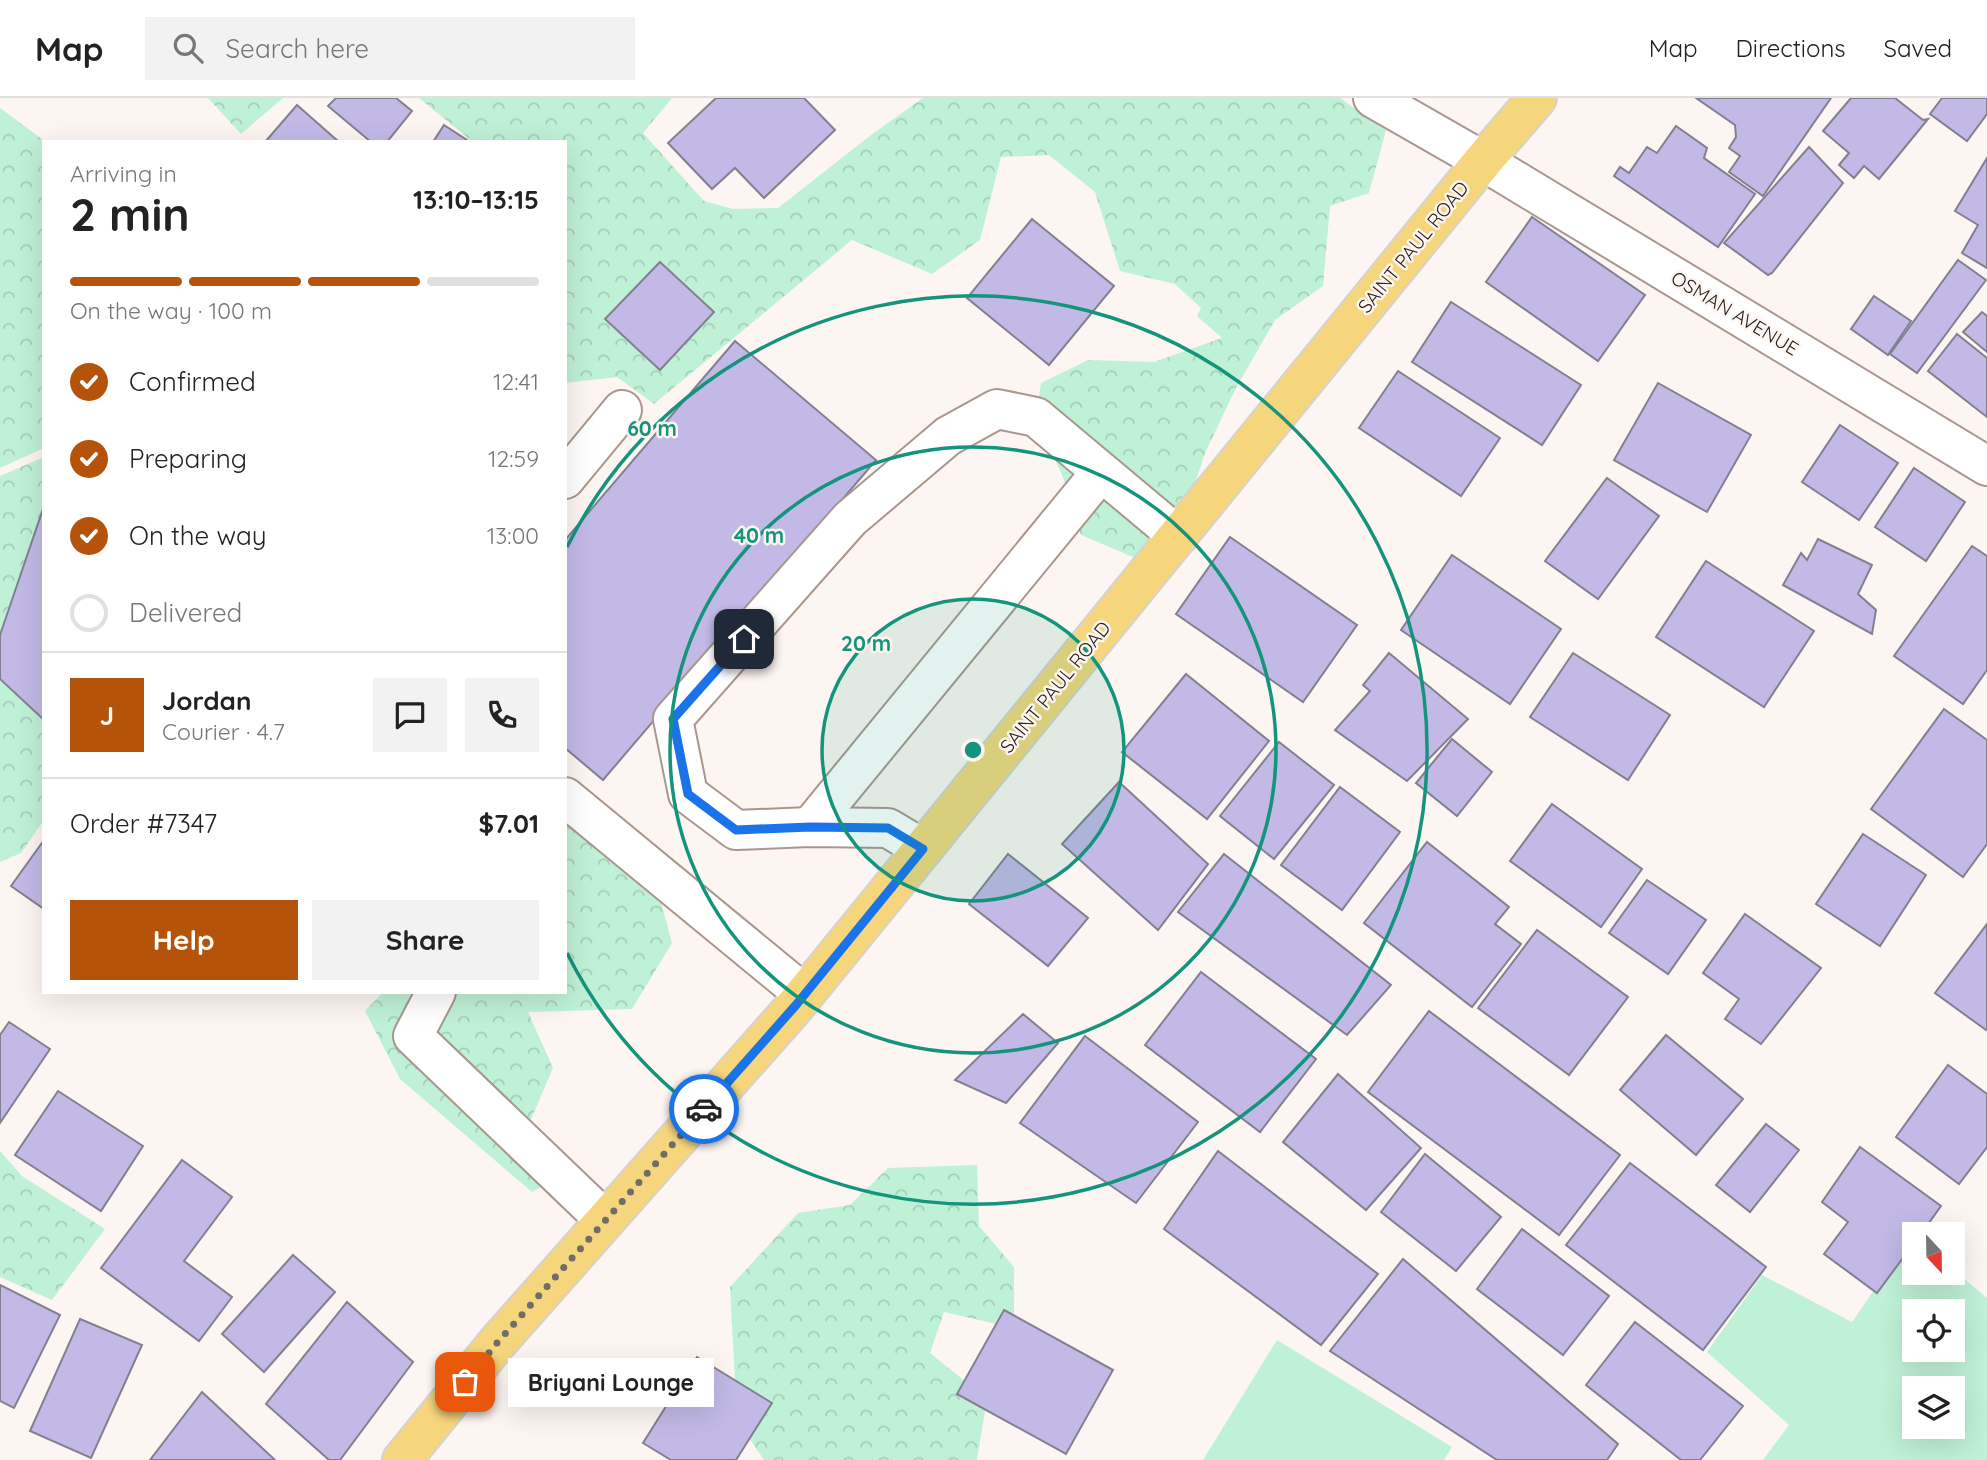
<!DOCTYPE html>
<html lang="en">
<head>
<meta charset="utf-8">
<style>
  body { margin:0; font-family:Quicksand,sans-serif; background:#f2f2f2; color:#222; height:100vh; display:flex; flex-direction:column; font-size:26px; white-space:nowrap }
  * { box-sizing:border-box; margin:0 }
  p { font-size:23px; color:#767676 }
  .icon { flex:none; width:38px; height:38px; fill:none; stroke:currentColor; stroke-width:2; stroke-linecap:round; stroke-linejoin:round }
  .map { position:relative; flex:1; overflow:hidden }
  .drawer { position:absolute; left:42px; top:42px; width:525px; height:854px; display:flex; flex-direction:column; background:#fff; border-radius:0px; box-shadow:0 7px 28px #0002 }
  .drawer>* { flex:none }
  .needle { width:46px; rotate:158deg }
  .tools { position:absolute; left:1902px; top:1124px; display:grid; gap:14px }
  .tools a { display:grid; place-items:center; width:63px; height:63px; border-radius:0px; background:#fff; box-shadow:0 7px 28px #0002; font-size:35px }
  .pin { position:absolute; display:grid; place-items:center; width:60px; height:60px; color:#fff; margin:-30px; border-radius:14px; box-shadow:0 4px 10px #0006 }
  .courier { position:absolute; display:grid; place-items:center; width:70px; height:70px; margin:-35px; border:5px solid #1a73e8; border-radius:50%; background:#fff; color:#222; box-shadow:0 2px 9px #0007 }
  .bubble { position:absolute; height:49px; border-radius:0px; background:#fff; box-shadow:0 7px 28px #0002; font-size:23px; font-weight:800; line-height:49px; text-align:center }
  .headline em { font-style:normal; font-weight:800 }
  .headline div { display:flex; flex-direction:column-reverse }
  .headline { display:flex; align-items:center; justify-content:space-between; height:119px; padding:0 28px }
  h1 { font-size:46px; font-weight:800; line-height:52px }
  .bar { display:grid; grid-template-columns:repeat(4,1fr); gap:10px 7px; align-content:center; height:84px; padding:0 28px }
  .bar i { height:9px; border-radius:5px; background:#e0e0e0 }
  .bar .active { background:#b45309 }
  .bar p { grid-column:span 4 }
  .line { display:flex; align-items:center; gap:18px; padding:0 28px; border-top:2px solid #e0e0e0 }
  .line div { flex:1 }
  .round { display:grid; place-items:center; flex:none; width:74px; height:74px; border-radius:0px; background:#f2f2f2 }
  ol { padding:0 28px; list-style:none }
  li { display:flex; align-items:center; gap:21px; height:77px }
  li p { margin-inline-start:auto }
  li .icon { padding:7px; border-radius:50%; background:#b45309; color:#fff; stroke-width:4 }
  li:last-child { color:#767676 }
  li i { width:38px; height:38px; border:4px solid #e0e0e0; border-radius:50% }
  .cta { display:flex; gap:14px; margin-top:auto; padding:14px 28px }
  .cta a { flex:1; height:80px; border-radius:0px; background:#b45309; color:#fff; font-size:28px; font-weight:800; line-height:80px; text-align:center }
  .cta a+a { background:#f2f2f2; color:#222 }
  header { display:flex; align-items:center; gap:42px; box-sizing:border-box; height:98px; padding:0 35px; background:#fff; border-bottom:2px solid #e0e0e0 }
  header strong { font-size:33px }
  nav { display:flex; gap:38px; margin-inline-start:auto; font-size:24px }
  .search { width:490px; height:63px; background:#f2f2f2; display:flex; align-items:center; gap:18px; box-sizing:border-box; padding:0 24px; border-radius:0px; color:#767676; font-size:26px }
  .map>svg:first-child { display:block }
  .grass { fill:#bff1d6; fill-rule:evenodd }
  .forest { fill:url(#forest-crowns) }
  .building { fill:#c2b9e7; stroke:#828090; stroke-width:2 }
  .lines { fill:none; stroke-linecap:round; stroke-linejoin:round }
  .minor-casing { stroke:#a9968d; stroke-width:42 }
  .major-casing { stroke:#d4d2d2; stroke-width:42 }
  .minor { stroke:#fff; stroke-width:38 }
  .major { stroke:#f5d67c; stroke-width:38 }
  .done { stroke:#726b67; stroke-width:7; stroke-dasharray:0 12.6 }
  .route { stroke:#1a73e8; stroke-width:9 }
  .ring { fill:none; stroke:#14947c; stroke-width:3.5 }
  .labels { text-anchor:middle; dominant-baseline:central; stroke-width:5; stroke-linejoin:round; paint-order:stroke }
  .street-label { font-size:19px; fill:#27201c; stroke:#fdf5f1 }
  .centre { fill:#14947c; stroke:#fdf5f1; stroke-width:3.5 }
  .ring-label { font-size:21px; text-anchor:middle; font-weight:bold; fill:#14947c; stroke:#fdf5f1; stroke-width:5; stroke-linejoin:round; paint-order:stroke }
</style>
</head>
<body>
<header>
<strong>Map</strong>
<div class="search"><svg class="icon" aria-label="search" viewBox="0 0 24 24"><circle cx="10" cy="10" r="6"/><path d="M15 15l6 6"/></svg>Search here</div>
<nav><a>Map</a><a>Directions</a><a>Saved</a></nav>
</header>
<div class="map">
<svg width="1987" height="1362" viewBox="0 0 1987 1362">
  <defs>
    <pattern id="forest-crowns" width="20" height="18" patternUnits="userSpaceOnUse" patternTransform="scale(1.75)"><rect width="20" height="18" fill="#bff1d6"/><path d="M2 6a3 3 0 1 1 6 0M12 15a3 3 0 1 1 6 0" fill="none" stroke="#a4ceb7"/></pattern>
  </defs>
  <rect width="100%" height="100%" fill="#fdf5f1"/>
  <!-- grass -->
  <g class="grass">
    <path d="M1912,1137L1914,1139V1174H1953V1171L1987,1200V1362H1763L1789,1327L1707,1254L1762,1177L1852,1224ZM1914,1213H1953V1251H1914ZM1914,1290H1953V1328H1914Z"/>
    <polygon points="1277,1242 1452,1349 1444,1362 1203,1362"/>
  </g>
  <!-- forest -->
  <g class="forest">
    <polygon points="208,0 283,0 241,36"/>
    <polygon points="419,0 672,0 643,35 704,103 733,111 778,110 871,37 923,0 1340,0 1386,32 1369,95 1330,108 1323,188 1275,222 1236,290 1205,355 1178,438 1133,459 1081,437 1063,379 1036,319 1041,285 1088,262 1154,264 1222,240 1197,218 1201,210 1175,186 1120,173 1095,94 1049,57 1001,59 980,142 932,176 852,142 654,306 617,279 565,285 565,44 473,44"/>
    <polygon points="0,10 46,44 44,44 44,350 0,370"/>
    <polygon points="44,359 44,722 21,755 0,764 0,378"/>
    <polygon points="565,717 652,770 672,845 632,911 528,914 553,970 526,1033 550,1084 532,1094 400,981 365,913 383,894 473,896 478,894 565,894"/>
    <polygon points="0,1053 22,1078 105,1131 52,1202 0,1179"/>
    <polygon points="977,1067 979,1128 1014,1169 1014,1230 944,1214 930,1255 987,1301 977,1362 764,1362 737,1322 730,1189 798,1115 850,1107 888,1070"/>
  </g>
  <!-- building -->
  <g class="building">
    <polygon points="336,0 396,0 412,13 387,44 371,44 328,8"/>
    <polygon points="716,0 804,0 835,32 764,100 735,70 712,91 668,45"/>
    <polygon points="1696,0 1831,0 1763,98 1729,74 1740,58 1729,50 1736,39 1735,27"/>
    <polygon points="1851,0 1895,0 1923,22 1928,21 1879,81 1864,68 1854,80 1839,67 1849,55 1823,33"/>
    <polygon points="1942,0 1987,0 1987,16 1967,43 1930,16"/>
    <polygon points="297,7 339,44 265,44"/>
    <polygon points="444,27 470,44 433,44"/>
    <polygon points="1676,28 1707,50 1704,60 1755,96 1718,149 1614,78 1620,69 1629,75 1647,49 1657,55"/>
    <polygon points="1809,49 1843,85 1772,175 1768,177 1724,145"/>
    <polygon points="1987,60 1987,170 1962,155 1978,127 1955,113"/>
    <polygon points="1532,119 1645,197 1598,263 1486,184"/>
    <polygon points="1032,121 1114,188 1049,267 967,200"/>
    <polygon points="1958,162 1986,182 1917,275 1890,256"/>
    <polygon points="660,164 714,214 660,272 605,221"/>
    <polygon points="1874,198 1911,223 1888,257 1851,231"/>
    <polygon points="1451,204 1581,287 1542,347 1412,264"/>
    <polygon points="1982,214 1987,218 1987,254 1963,234"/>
    <polygon points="1957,236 1987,260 1987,319 1928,273"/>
    <polygon points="735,243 876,362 603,682 565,650 565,442"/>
    <polygon points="1398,273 1500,340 1461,398 1359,330"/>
    <polygon points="1658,285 1751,337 1707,414 1614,362"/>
    <polygon points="1840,327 1898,365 1859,422 1802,384"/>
    <polygon points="1914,370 1965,404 1926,463 1875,429"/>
    <polygon points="1607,380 1659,418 1598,501 1545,463"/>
    <polygon points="44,408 44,622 0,581 0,537"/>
    <polygon points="1230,439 1357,527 1303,604 1176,516"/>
    <polygon points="1818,441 1872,467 1858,496 1876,512 1872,536 1783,487 1801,455 1807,462"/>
    <polygon points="1972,448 1987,458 1987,572 1963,606 1894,558"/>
    <polygon points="1452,457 1561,531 1510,606 1401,532"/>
    <polygon points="1706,463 1814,533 1764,609 1656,539"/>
    <polygon points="1389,555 1468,621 1407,683 1335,632 1370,593 1363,587"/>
    <polygon points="1573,555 1670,617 1628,682 1530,619"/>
    <polygon points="1186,576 1269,643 1207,721 1122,654"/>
    <polygon points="1944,611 1987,642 1987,746 1963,779 1871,711"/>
    <polygon points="1452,641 1492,674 1457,718 1416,685"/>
    <polygon points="1279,644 1334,687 1274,761 1220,718"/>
    <polygon points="1119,684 1208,766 1158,832 1062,746"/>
    <polygon points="1340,689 1400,734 1342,812 1281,767"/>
    <polygon points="1552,706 1642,771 1601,829 1510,763"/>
    <polygon points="1863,736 1926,777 1880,848 1816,806"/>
    <polygon points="44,742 44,811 11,788"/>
    <polygon points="1427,744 1509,809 1495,826 1521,846 1472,909 1364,825"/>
    <polygon points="1008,756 1088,820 1048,868 969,806"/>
    <polygon points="1224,756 1391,887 1347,937 1178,814"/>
    <polygon points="1647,782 1706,822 1668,876 1609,835"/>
    <polygon points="1745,816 1821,870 1761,946 1725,921 1739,901 1703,875"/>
    <polygon points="1987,826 1987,931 1986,932 1935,895"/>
    <polygon points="1537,832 1628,899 1569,977 1478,910"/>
    <polygon points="1201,874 1316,961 1260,1034 1145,947"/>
    <polygon points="1429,913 1620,1057 1559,1137 1368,994"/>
    <polygon points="1023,916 1058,945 1006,1005 955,982"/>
    <polygon points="9,924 50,951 0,1025 0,937"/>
    <polygon points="1666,937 1743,1001 1696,1057 1620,992"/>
    <polygon points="1085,938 1198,1024 1136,1105 1020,1025"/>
    <polygon points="1948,967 1987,996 1987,1049 1959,1086 1896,1039"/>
    <polygon points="1338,976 1421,1050 1366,1112 1283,1044"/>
    <polygon points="58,993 143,1048 101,1113 15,1057"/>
    <polygon points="1766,1026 1799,1052 1750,1114 1716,1087"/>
    <polygon points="1860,1049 1941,1108 1921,1136 1914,1136 1914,1145 1877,1195 1824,1156 1848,1124 1822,1104"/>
    <polygon points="1218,1053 1378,1176 1321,1247 1164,1131"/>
    <polygon points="1425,1056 1501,1119 1456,1173 1381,1114"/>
    <polygon points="182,1062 232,1099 184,1163 232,1199 199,1243 101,1170"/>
    <polygon points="1630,1065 1766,1169 1703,1252 1566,1147"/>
    <polygon points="1522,1131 1609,1198 1563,1257 1477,1191"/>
    <polygon points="293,1157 335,1194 264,1274 222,1236"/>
    <polygon points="1403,1161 1618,1346 1607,1362 1497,1362 1330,1253"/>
    <polygon points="0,1187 60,1217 14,1310 0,1303"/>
    <polygon points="347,1204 413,1264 340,1362 329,1362 266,1306"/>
    <polygon points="1004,1212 1113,1272 1066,1356 957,1296"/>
    <polygon points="80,1221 142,1247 91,1360 30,1333"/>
    <polygon points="1635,1224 1743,1308 1700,1362 1681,1362 1586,1287"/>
    <polygon points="697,1259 772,1305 736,1362 671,1362 643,1345"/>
    <polygon points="202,1294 275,1362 150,1362"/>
  </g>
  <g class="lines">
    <defs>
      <g id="minor">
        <polyline points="1373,0 1483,63 1987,368"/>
        <polyline points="565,381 622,312"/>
        <polyline points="565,699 804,896"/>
        <polyline points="810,729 1101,374"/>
        <polyline points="923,751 888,730 810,729 736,732 688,696 673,621 850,421 948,338 997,311 1036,319 1178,438"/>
        <polyline points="436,894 413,938 605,1122"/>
      </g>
      <polyline id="major" points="402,1362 497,1245 796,907 1483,63 1537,0"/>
    </defs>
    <!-- minor casing -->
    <use href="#minor" class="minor-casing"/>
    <!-- major casing -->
    <use href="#major" class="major-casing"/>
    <!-- minor -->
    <use href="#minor" class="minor"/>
    <!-- major -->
    <use href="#major" class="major"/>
  </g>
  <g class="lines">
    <!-- done -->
    <polyline class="done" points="465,1284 497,1245 704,1011"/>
    <!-- route -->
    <polyline class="route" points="704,1011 796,907 923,751 888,730 810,729 736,732 688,696 673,621 744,541"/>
  </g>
  <!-- distance rings -->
  <circle cx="973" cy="652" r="151" fill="#14947c" fill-opacity=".12"/>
  <g class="ring">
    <circle cx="973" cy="652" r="151"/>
    <circle cx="973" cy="652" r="303"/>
    <path d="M567 449A454 454 0 1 1 567 855"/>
  </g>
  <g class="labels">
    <!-- street labels -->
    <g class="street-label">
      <text transform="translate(1413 149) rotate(-51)">SAINT PAUL ROAD</text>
      <text transform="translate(1735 215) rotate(31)">OSMAN AVENUE</text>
      <text transform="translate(1055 589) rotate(-51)">SAINT PAUL ROAD</text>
    </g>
  </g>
  <circle cx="973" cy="652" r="10" class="centre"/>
  <g class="ring-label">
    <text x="652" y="338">60 m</text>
    <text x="759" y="445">40 m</text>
    <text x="866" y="553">20 m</text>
  </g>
</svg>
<div class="tools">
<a><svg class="needle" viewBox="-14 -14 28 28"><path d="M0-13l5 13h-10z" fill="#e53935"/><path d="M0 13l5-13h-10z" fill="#767676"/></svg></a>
<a><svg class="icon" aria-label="locate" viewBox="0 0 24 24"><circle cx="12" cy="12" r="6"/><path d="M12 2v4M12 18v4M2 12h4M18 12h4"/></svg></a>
<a><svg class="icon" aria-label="layers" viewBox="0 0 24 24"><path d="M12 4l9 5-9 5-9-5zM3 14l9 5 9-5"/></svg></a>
</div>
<div class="pin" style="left:465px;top:1284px;background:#ea580c"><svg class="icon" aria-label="bag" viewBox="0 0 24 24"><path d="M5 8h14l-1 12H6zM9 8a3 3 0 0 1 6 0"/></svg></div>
<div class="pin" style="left:744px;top:541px;background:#1f2937"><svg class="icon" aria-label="home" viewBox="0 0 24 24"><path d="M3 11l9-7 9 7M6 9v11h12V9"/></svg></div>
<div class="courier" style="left:704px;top:1011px"><svg class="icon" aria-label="car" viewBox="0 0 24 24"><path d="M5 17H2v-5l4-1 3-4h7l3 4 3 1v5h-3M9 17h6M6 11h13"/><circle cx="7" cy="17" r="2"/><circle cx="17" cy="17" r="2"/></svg></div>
<div class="bubble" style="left:508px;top:1260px;width:206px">Briyani Lounge</div>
<section class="drawer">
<div class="headline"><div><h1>2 min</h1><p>Arriving in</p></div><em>13:10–13:15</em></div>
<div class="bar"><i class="active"></i><i class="active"></i><i class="active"></i><i></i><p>On the way · 100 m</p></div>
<ol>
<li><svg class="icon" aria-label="check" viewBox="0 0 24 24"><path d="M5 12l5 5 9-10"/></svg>Confirmed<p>12:41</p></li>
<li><svg class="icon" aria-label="check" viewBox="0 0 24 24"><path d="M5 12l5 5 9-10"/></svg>Preparing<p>12:59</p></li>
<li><svg class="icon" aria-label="check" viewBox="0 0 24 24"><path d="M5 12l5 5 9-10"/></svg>On the way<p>13:00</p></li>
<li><i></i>Delivered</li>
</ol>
<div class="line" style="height:126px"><b class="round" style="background:#b45309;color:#fff">J</b><div><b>Jordan</b><p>Courier · 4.7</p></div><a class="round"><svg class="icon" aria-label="chat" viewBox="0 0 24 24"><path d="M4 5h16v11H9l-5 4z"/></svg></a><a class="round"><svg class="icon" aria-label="phone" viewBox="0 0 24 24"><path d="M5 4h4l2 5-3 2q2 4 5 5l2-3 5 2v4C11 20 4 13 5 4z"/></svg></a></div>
<div class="line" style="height:91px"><div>Order #7347</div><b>$7.01</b></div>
<div class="cta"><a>Help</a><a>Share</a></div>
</section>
</div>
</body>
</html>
